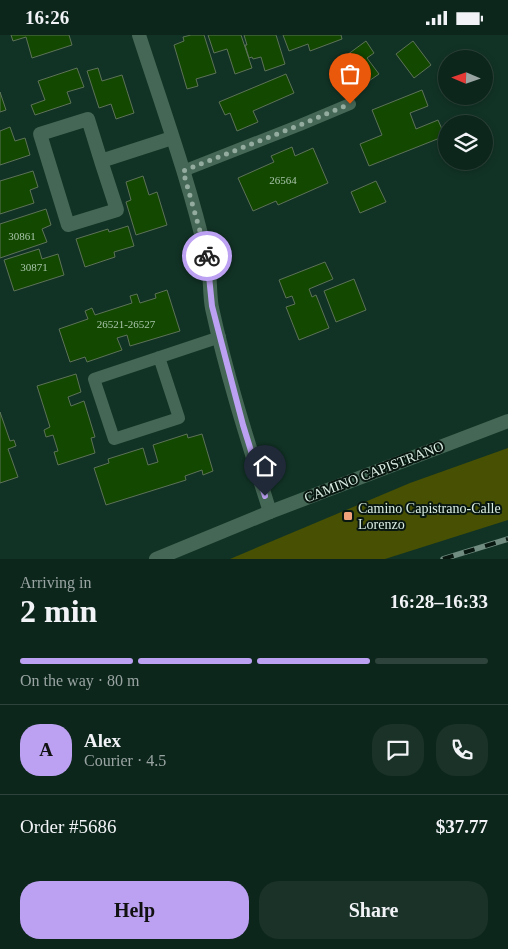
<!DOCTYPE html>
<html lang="en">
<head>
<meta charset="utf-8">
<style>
  body { margin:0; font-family:"Times New Roman",serif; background:#1b3229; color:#f1f3f6; height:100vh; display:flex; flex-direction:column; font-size:19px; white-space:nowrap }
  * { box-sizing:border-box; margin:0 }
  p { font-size:16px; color:#9aa5a3 }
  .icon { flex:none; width:28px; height:28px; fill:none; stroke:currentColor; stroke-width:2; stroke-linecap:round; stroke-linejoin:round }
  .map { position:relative; height:524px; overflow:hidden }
  .panel { display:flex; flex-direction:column; background:#0d261c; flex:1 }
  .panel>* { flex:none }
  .needle { width:32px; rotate:272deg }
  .fabs { position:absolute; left:438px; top:15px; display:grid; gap:10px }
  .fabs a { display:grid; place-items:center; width:55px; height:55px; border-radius:50%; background:#0d261c; box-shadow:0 2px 8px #0003,0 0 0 1px #2d433b; font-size:25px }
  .pin { position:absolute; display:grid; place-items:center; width:42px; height:42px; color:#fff; margin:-51px -21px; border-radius:50% 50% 50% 0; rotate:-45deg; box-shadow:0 0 5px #0007 }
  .pin .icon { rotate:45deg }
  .courier { position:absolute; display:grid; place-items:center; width:50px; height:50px; margin:-25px; border:4px solid #bca0f2; border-radius:50%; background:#fff; color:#222; box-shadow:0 1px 6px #0007 }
  .summary em { font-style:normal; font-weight:700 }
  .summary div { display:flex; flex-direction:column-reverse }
  .summary { display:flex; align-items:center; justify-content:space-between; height:85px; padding:0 20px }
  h1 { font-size:32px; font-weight:700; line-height:38px }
  .bar { display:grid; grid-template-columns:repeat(4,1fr); gap:8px 5px; align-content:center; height:60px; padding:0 20px }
  .bar i { height:6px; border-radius:4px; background:#2d433b }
  .bar .on { background:#bca0f2 }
  .bar p { grid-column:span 4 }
  .line { display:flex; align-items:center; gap:12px; padding:0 20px; border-top:1px solid #2d433b }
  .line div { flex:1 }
  .round { display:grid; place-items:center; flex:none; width:52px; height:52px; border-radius:20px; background:#1b3229 }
  .cta { display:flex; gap:10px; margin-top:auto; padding:10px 20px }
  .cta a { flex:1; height:58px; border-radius:20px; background:#bca0f2; color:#111; font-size:20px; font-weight:700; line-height:58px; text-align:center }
  .cta a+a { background:#1b3229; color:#f1f3f6 }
  .status { display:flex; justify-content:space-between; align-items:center; height:35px; padding:0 25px; background:#0d261c; direction:ltr }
  .status svg { height:14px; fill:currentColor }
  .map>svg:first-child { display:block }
  .green { fill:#485003 }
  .building { fill:#134801; stroke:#5d7258 }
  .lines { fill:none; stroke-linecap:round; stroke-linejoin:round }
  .service { stroke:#456756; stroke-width:12 }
  .minor { stroke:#456756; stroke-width:14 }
  .tertiary { stroke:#456756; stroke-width:14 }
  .secondary { stroke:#456756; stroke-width:14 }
  .rail-casing { stroke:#718c80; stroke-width:5.5 }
  .rail { stroke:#091711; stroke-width:4; stroke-dasharray:11; stroke-linecap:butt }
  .done { stroke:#94aca0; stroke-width:5; stroke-dasharray:0 9 }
  .route { stroke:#bca0f2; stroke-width:6 }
  .poi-dot { fill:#f1a27b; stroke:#091711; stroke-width:2 }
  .labels { text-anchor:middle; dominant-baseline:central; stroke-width:4; stroke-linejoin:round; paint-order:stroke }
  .number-label { font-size:11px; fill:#a8c4aa }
  .street-label { font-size:14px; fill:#daede3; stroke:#091711 }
  .poi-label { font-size:14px; fill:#daede3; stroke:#091711; text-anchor:start }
</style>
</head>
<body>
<div class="status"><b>16:26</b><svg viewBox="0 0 49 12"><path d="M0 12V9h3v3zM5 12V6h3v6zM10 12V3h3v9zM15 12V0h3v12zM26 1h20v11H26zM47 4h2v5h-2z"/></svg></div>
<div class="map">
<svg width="508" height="524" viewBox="0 0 508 524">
  <rect width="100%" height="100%" fill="#113325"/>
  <!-- green -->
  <polygon class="green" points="508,413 508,485 385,524 230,524 410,448"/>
  <!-- building -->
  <g class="building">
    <polygon points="11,0 69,0 72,10 32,23 26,2 13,6"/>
    <polygon points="191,0 204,0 216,38 196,44 198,51 187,54 174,10 184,6 183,2"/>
    <polygon points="208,0 241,0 252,33 235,39 227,14 214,18"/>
    <polygon points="244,0 276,0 285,29 265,36 261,22 253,24 252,22 249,23 245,10 247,10"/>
    <polygon points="283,0 341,0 342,4 310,16 308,9 289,16"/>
    <polygon points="366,6 374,18 367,23 379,39 356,55 336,28"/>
    <polygon points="413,6 431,30 414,43 396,19"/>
    <polygon points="77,33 84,52 67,57 71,68 35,80 31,70 45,65 38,46"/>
    <polygon points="98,33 102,46 122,40 134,78 116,84 111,69 99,73 87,36"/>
    <polygon points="286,39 294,58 253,76 258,87 237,96 230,78 225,80 219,67"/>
    <polygon points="422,55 428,71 410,78 416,94 438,85 445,101 369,131 360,109 382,100 372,75"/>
    <polygon points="0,57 6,75 0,77"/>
    <polygon points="10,92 15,106 25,103 30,120 0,130 0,96"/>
    <polygon points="292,112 295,121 313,113 328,148 278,170 276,166 253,176 238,143 274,127 271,121"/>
    <polygon points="33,136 38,152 30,155 34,168 0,179 0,146"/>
    <polygon points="143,141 149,160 157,157 167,190 136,200 126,167 131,165 126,147"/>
    <polygon points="376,146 386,167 360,178 351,157"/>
    <polygon points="46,174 51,190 42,194 47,207 0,223 0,189"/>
    <polygon points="128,191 134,211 114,217 115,222 85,232 76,204 108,194 109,197"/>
    <polygon points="39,214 42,224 58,219 64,240 14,256 4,225"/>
    <polygon points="325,227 333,244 309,254 312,262 316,260 329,293 299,305 286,272 295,269 292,261 286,263 279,245"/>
    <polygon points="354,244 366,275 336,287 324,256"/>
    <polygon points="167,255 180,296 130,311 127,300 117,303 122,315 87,327 85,322 70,327 59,294 88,284 85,276 92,273 95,280 132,268 130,261 137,259 140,268 156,263 155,259"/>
    <polygon points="76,339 81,357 68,362 71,371 84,366 95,402 91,403 95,418 58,430 54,417 58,416 53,400 46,402 44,395 50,392 37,351"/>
    <polygon points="0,377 10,406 14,405 16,411 8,414 18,442 0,448"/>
    <polygon points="187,399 188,403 202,399 213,436 203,440 202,435 185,441 186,445 106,470 94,433 109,428 108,424 143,413 148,430 158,427 153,410"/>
  </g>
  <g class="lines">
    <!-- service -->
    <g class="service">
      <polyline points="183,136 300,90 350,69"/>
      <polyline points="159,322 179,383 114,404 94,344 220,302"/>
    </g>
    <!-- minor -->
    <polyline class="minor" points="101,126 117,175 68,190 40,99 88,84 101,126 172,103"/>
    <!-- tertiary -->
    <path class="tertiary" d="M139,0C163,74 190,148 207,224C211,240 209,257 212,273C227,342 249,410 270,477"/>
    <!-- secondary -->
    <polyline class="secondary" points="156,524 270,477 508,386"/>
    <defs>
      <polyline id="rail" points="443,524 508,504"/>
    </defs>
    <!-- rail casing -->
    <use href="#rail" class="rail-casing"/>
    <!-- rail -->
    <use href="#rail" class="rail"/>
  </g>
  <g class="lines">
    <!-- done -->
    <polyline class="done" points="207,221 183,136 300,90 350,69"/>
    <!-- route -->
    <polyline class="route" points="207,221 212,271 220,302 243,390 265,461"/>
  </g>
  <!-- markers -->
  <rect class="poi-dot" x="343" y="476" width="10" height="10" rx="2.5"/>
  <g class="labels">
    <!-- number labels -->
    <g class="number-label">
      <text x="283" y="145">26564</text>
      <text x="22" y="201">30861</text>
      <text x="34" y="232">30871</text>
      <text x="126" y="289">26521-26527</text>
    </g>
    <!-- street labels -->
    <g class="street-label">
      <text transform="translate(374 437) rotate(-21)">CAMINO CAPISTRANO</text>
    </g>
    <!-- poi labels -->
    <g class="poi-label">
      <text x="358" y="473">Camino Capistrano-Calle<tspan x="358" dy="16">Lorenzo</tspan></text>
    </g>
  </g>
</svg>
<div class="fabs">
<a><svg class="needle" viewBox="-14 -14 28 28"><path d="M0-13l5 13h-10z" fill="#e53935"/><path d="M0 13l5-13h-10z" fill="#9aa5a3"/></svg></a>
<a><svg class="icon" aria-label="layers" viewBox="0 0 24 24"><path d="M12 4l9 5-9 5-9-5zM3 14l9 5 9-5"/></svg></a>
</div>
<div class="pin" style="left:350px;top:69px;background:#ea580c"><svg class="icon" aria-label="bag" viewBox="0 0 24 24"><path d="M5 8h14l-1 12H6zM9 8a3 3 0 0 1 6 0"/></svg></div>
<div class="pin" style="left:265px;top:461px;background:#1f2937"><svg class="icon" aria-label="home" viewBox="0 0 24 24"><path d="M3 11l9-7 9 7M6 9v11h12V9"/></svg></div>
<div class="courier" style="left:207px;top:221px"><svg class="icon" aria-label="bike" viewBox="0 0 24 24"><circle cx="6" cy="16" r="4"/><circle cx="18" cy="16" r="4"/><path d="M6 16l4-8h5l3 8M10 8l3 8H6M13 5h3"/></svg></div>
</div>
<section class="panel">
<div class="summary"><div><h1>2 min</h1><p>Arriving in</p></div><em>16:28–16:33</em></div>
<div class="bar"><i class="on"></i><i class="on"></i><i class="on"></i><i></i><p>On the way · 80 m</p></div>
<div class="line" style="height:90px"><b class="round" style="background:#bca0f2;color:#111">A</b><div><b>Alex</b><p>Courier · 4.5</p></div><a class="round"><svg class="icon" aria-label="chat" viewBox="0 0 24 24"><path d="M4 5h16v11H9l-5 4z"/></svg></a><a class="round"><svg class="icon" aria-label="phone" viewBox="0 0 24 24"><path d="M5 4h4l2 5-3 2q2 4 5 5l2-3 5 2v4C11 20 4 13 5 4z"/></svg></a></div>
<div class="line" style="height:65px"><div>Order #5686</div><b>$37.77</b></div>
<div class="cta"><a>Help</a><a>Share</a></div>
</section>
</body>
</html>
